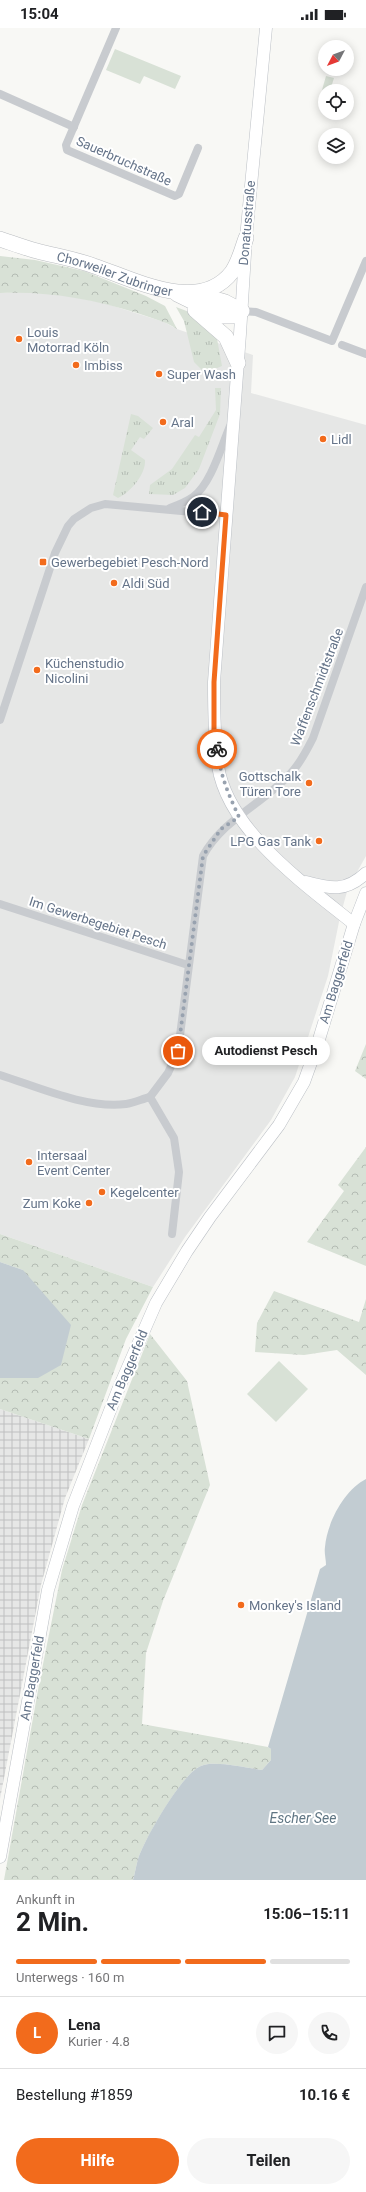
<!DOCTYPE html>
<html lang="de">
<head>
<meta charset="utf-8">
<style>
  body { margin:0; font-family:Roboto,sans-serif; background:#f6f6f6; color:#202124; height:100vh; display:flex; flex-direction:column; font-size:15px; white-space:nowrap }
  * { box-sizing:border-box; margin:0 }
  p { font-size:13px; color:#757577 }
  .icon { flex:none; width:22px; height:22px; fill:none; stroke:currentColor; stroke-width:2; stroke-linecap:round; stroke-linejoin:round }
  .map { position:relative; height:1852px; overflow:hidden }
  .details { display:flex; flex-direction:column; background:#fff; flex:1 }
  .details>* { flex:none }
  .needle { width:26px; rotate:229deg }
  .buttons { position:absolute; left:318px; top:12px; display:grid; gap:8px }
  .buttons a { display:grid; place-items:center; width:36px; height:36px; border-radius:50%; background:#fff; box-shadow:0 2px 10px #0003; font-size:20px }
  .pin { position:absolute; display:grid; place-items:center; width:34px; height:34px; color:#fff; margin:-17px; border:2px solid #fff; border-radius:50%; box-shadow:0 1px 4px #0007 }
  .courier { position:absolute; display:grid; place-items:center; width:40px; height:40px; margin:-20px; border:3px solid #f26b1c; border-radius:50%; background:#fff; color:#222; box-shadow:0 1px 5px #0007 }
  .bubble { position:absolute; height:28px; border-radius:14px; background:#fff; box-shadow:0 2px 10px #0003; font-size:13px; font-weight:700; line-height:28px; text-align:center }
  .summary em { font-style:normal; font-weight:700 }
  .summary div { display:flex; flex-direction:column-reverse }
  .summary { display:flex; align-items:center; justify-content:space-between; height:68px; padding:0 16px }
  h1 { font-size:26px; font-weight:700; line-height:30px }
  .bar { display:grid; grid-template-columns:repeat(4,1fr); gap:6px 4px; align-content:center; height:48px; padding:0 16px }
  .bar i { height:5px; border-radius:3px; background:#e0e0e0 }
  .bar .current { background:#f26b1c }
  .bar p { grid-column:span 4 }
  .line { display:flex; align-items:center; gap:10px; padding:0 16px; border-top:1px solid #e0e0e0 }
  .line div { flex:1 }
  .round { display:grid; place-items:center; flex:none; width:42px; height:42px; border-radius:21px; background:#f6f6f6 }
  .button { display:flex; gap:8px; margin-top:auto; padding:8px 16px }
  .button a { flex:1; height:46px; border-radius:24px; background:#f26b1c; color:#fff; font-size:16px; font-weight:700; line-height:46px; text-align:center }
  .button a+a { background:#f6f6f6; color:#202124 }
  .status { display:flex; justify-content:space-between; align-items:center; height:28px; padding:0 20px; background:#fff; direction:ltr }
  .status svg { height:11px; fill:currentColor }
  .map>svg:first-child { display:block }
  .built { fill:#e6e7e6 }
  .industrial { fill:url(#industrial-grid) }
  .grass { fill:url(#grass-tufts) }
  .forest { fill:url(#forest-crowns) }
  .park { fill:#d8e1d6 }
  .water { fill:#c2ccd2 }
  .lines { fill:none; stroke-linecap:round; stroke-linejoin:round }
  .secondary-casing { stroke:#bcc0c6; stroke-width:13 }
  .highway-casing { stroke:#babdc1; stroke-width:16 }
  .street { stroke:#c8cbcf; stroke-width:8 }
  .secondary { stroke:#fff; stroke-width:12 }
  .highway { stroke:#fff; stroke-width:15 }
  .done { stroke:#98a2af; stroke-width:4; stroke-dasharray:0 7.2 }
  .route { stroke:#f26b1c; stroke-width:5 }
  .poi-dot { fill:#f26b1c; stroke:#fff; stroke-width:1.5 }
  .labels { text-anchor:middle; dominant-baseline:central; stroke-width:4; stroke-linejoin:round; paint-order:stroke }
  .street-label { font-size:13px; fill:#657489; stroke:#fff }
  .poi-label { font-size:13px; fill:#657489; stroke:#fff; text-anchor:start }
  .water-label { font-size:14px; font-style:italic; fill:#607684; stroke:#fff }
</style>
</head>
<body>
<div class="status"><b>15:04</b><svg viewBox="0 0 49 12"><path d="M0 12V9h3v3zM5 12V6h3v6zM10 12V3h3v9zM15 12V0h3v12zM26 1h20v11H26zM47 4h2v5h-2z"/></svg></div>
<div class="map">
<svg width="366" height="1852" viewBox="0 0 366 1852">
  <defs>
    <pattern id="industrial-grid" width="8" height="8" patternUnits="userSpaceOnUse"><rect width="8" height="8" fill="#e6e7e6"/><path d="M0 4h8M4 0v8" fill="none" stroke="#bec0c0"/></pattern>
    <pattern id="grass-tufts" width="24" height="20" patternUnits="userSpaceOnUse"><rect width="24" height="20" fill="#d8e1d6"/><path d="M3 7l-1-3M5 7V3M7 7l1-3M15 17l-1-3M17 17v-4M19 17l1-3" fill="none" stroke="#b3bbb3"/></pattern>
    <pattern id="forest-crowns" width="20" height="18" patternUnits="userSpaceOnUse"><rect width="20" height="18" fill="#d8e1d6"/><path d="M2 6a3 3 0 1 1 6 0M12 15a3 3 0 1 1 6 0" fill="none" stroke="#b3bbb3"/></pattern>
  </defs>
  <rect width="100%" height="100%" fill="#f8f8f5"/>
  <!-- built -->
  <polygon class="built" points="27,264 63,267 104,275 164,294 177,301 253,327 251,365 366,397 366,828 348,860 340,889 328,948 295,1049 271,1092 185,1209 153,1259 0,1206 0,265"/>
  <!-- industrial -->
  <polygon class="industrial" points="0,1381 89,1411 65,1470 41,1557 0,1771"/>
  <!-- grass -->
  <g class="grass">
    <polygon points="176,279 192,285 216,305 222,338 205,345 194,334 184,293"/>
    <polygon points="215,360 221,360 220,386 199,441 185,460 173,467 149,466 150,457 172,441 195,407 199,409 216,382"/>
    <path d="M131,386L138,388L153,400L144,411L140,409L131,422L145,432C146,446 131,464 118,470L113,467Z"/>
  </g>
  <!-- forest -->
  <g class="forest">
    <path d="M0,228L35,232L84,243L146,268L165,278L177,301C165,293 151,290 137,285C92,271 48,263 0,265Z"/>
    <polygon points="366,1016 366,1051 355,1043"/>
    <polygon points="366,1119 366,1238 307,1214 344,1163 338,1157"/>
    <polygon points="0,1206 153,1259 126,1311 89,1411 0,1381 0,1350 38,1350 23,1242 0,1234"/>
    <polygon points="274,1263 359,1294 366,1271 366,1347 337,1322 304,1327 255,1324 257,1295"/>
    <path d="M150,1306L187,1353L210,1457L163,1573L146,1625L142,1696L268,1719L271,1721V1732L262,1742C247,1740 214,1732 201,1738C183,1744 144,1812 138,1831C136,1838 135,1845 133,1852H4L40,1651L62,1542L82,1477Z"/>
  </g>
  <!-- park -->
  <g class="park">
    <polygon points="115,21 181,48 175,61 144,48 140,56 106,42"/>
    <polygon points="326,48 334,50 330,63 322,62"/>
    <polygon points="279,1333 308,1361 276,1394 247,1366"/>
  </g>
  <!-- water -->
  <g class="water">
    <polygon points="0,1234 23,1242 71,1297 61,1337 38,1350 0,1350"/>
    <path d="M366,1451V1852H133C135,1845 136,1838 138,1831C144,1812 182,1745 201,1738C214,1732 247,1740 262,1742L271,1732V1721L268,1719L320,1541L326,1537C326,1531 324,1525 325,1519C327,1495 344,1462 366,1451Z"/>
  </g>
  <g class="lines">
    <defs>
      <g id="secondary">
        <path d="M266,0L246,210L240,306L214,654C214,682 214,710 218,738C228,803 306,857 354,896"/>
        <path d="M306,854C331,861 346,864 366,845"/>
        <polyline points="0,1829 48,1562 73,1478 118,1362 156,1275 187,1223 210,1189 279,1097 304,1054 317,1018 354,896 366,865"/>
      </g>
      <g id="highway">
        <path id="s1" d="M0,211C12,215 25,220 37,223C56,228 75,231 94,238C133,251 199,287 232,244C239,234 242,221 246,210"/>
        <polyline points="177,266 222,288 233,288 242,283 225,274 194,265"/>
        <polyline points="195,282 226,309 238,335"/>
      </g>
    </defs>
    <!-- secondary casing -->
    <use href="#secondary" class="secondary-casing"/>
    <!-- highway casing -->
    <use href="#highway" class="highway-casing"/>
    <!-- street -->
    <g class="street">
      <polyline points="116,0 66,117 67,122 175,168 179,166 198,120"/>
      <polyline points="0,66 74,99"/>
      <polyline points="242,283 256,284 332,313 366,233"/>
      <polyline points="342,317 366,326"/>
      <path d="M170,480C178,477 186,474 193,469C211,456 221,419 230,398"/>
      <polyline points="0,692 55,525 68,498 74,491 91,480 105,476 225,487"/>
      <polyline points="0,876 188,937"/>
      <path d="M0,1047C38,1059 86,1081 126,1076C134,1075 142,1071 150,1069"/>
      <path d="M150,1069L168,1045L178,1023L203,828C223,791 263,776 290,746C300,736 307,722 313,710L366,559"/>
      <polyline points="150,1069 174,1110 179,1144 172,1206"/>
    </g>
    <!-- secondary -->
    <use href="#secondary" class="secondary"/>
    <!-- highway -->
    <use href="#highway" class="highway"/>
  </g>
  <g class="lines">
    <!-- done -->
    <path class="done" d="M178,1023L203,828L221,801L239,789C227,763 221,749 217,721"/>
    <!-- route -->
    <polyline class="route" points="202,484 226,487 214,654 214,704 217,721"/>
  </g>
  <!-- markers -->
  <g class="poi-dot">
    <circle cx="19" cy="311" r="4"/>
    <circle cx="76" cy="337" r="4"/>
    <circle cx="159" cy="346" r="4"/>
    <circle cx="163" cy="394" r="4"/>
    <circle cx="323" cy="411" r="4"/>
    <rect x="39" y="530" width="8" height="8" rx="2"/>
    <circle cx="114" cy="555" r="4"/>
    <circle cx="37" cy="642" r="4"/>
    <circle cx="309" cy="755" r="4"/>
    <circle cx="319" cy="813" r="4"/>
    <circle cx="29" cy="1134" r="4"/>
    <circle cx="102" cy="1164" r="4"/>
    <circle cx="89" cy="1175" r="4"/>
    <circle cx="241" cy="1577" r="4"/>
  </g>
  <g class="labels">
    <!-- street labels -->
    <g class="street-label">
      <text transform="translate(124 133) rotate(24)">Sauerbruchstraße</text>
      <text transform="translate(247 195) rotate(-85)">Donatusstraße</text>
      <text stroke="none"><textPath href="#s1" startOffset="120">Chorweiler Zubringer</textPath></text>
      <text transform="translate(317 659) rotate(-69)">Waffenschmidtstraße</text>
      <text transform="translate(98 895) rotate(18)">Im Gewerbegebiet Pesch</text>
      <text transform="translate(336 954) rotate(-73)">Am Baggerfeld</text>
      <text transform="translate(127 1342) rotate(-67)">Am Baggerfeld</text>
      <text transform="translate(32 1650) rotate(-80)">Am Baggerfeld</text>
    </g>
    <!-- poi labels -->
    <g class="poi-label">
      <text x="27" y="304">Louis<tspan x="27" dy="15">Motorrad Köln</tspan></text>
      <text x="84" y="337">Imbiss</text>
      <text x="167" y="346">Super Wash</text>
      <text x="171" y="394">Aral</text>
      <text x="331" y="411">Lidl</text>
      <text x="51" y="534">Gewerbegebiet Pesch-Nord</text>
      <text x="122" y="555">Aldi Süd</text>
      <text x="45" y="635">Küchenstudio<tspan x="45" dy="15">Nicolini</tspan></text>
      <text x="301" y="748" text-anchor="end">Gottschalk<tspan x="301" dy="15">Türen Tore</tspan></text>
      <text x="311" y="813" text-anchor="end">LPG Gas Tank</text>
      <text x="37" y="1127">Intersaal<tspan x="37" dy="15">Event Center</tspan></text>
      <text x="110" y="1164">Kegelcenter</text>
      <text x="81" y="1175" text-anchor="end">Zum Koke</text>
      <text x="249" y="1577">Monkey's Island</text>
    </g>
    <!-- water labels -->
    <g class="water-label">
      <text x="303" y="1790">Escher See</text>
    </g>
  </g>
</svg>
<div class="buttons">
<a><svg class="needle" viewBox="-14 -14 28 28"><path d="M0-13l5 13h-10z" fill="#e53935"/><path d="M0 13l5-13h-10z" fill="#757577"/></svg></a>
<a><svg class="icon" aria-label="locate" viewBox="0 0 24 24"><circle cx="12" cy="12" r="6"/><path d="M12 2v4M12 18v4M2 12h4M18 12h4"/></svg></a>
<a><svg class="icon" aria-label="layers" viewBox="0 0 24 24"><path d="M12 4l9 5-9 5-9-5zM3 14l9 5 9-5"/></svg></a>
</div>
<div class="pin" style="left:178px;top:1023px;background:#ea580c"><svg class="icon" aria-label="bag" viewBox="0 0 24 24"><path d="M5 8h14l-1 12H6zM9 8a3 3 0 0 1 6 0"/></svg></div>
<div class="pin" style="left:202px;top:484px;background:#1f2937"><svg class="icon" aria-label="home" viewBox="0 0 24 24"><path d="M3 11l9-7 9 7M6 9v11h12V9"/></svg></div>
<div class="courier" style="left:217px;top:721px"><svg class="icon" aria-label="bike" viewBox="0 0 24 24"><circle cx="6" cy="16" r="4"/><circle cx="18" cy="16" r="4"/><path d="M6 16l4-8h5l3 8M10 8l3 8H6M13 5h3"/></svg></div>
<div class="bubble" style="left:202px;top:1009px;width:128px">Autodienst Pesch</div>
</div>
<section class="details">
<div class="summary"><div><h1>2 Min.</h1><p>Ankunft in</p></div><em>15:06–15:11</em></div>
<div class="bar"><i class="current"></i><i class="current"></i><i class="current"></i><i></i><p>Unterwegs · 160 m</p></div>
<div class="line" style="height:72px"><b class="round" style="background:#f26b1c;color:#fff">L</b><div><b>Lena</b><p>Kurier · 4.8</p></div><a class="round"><svg class="icon" aria-label="chat" viewBox="0 0 24 24"><path d="M4 5h16v11H9l-5 4z"/></svg></a><a class="round"><svg class="icon" aria-label="phone" viewBox="0 0 24 24"><path d="M5 4h4l2 5-3 2q2 4 5 5l2-3 5 2v4C11 20 4 13 5 4z"/></svg></a></div>
<div class="line" style="height:52px"><div>Bestellung #1859</div><b>10.16 €</b></div>
<div class="button"><a>Hilfe</a><a>Teilen</a></div>
</section>
</body>
</html>
